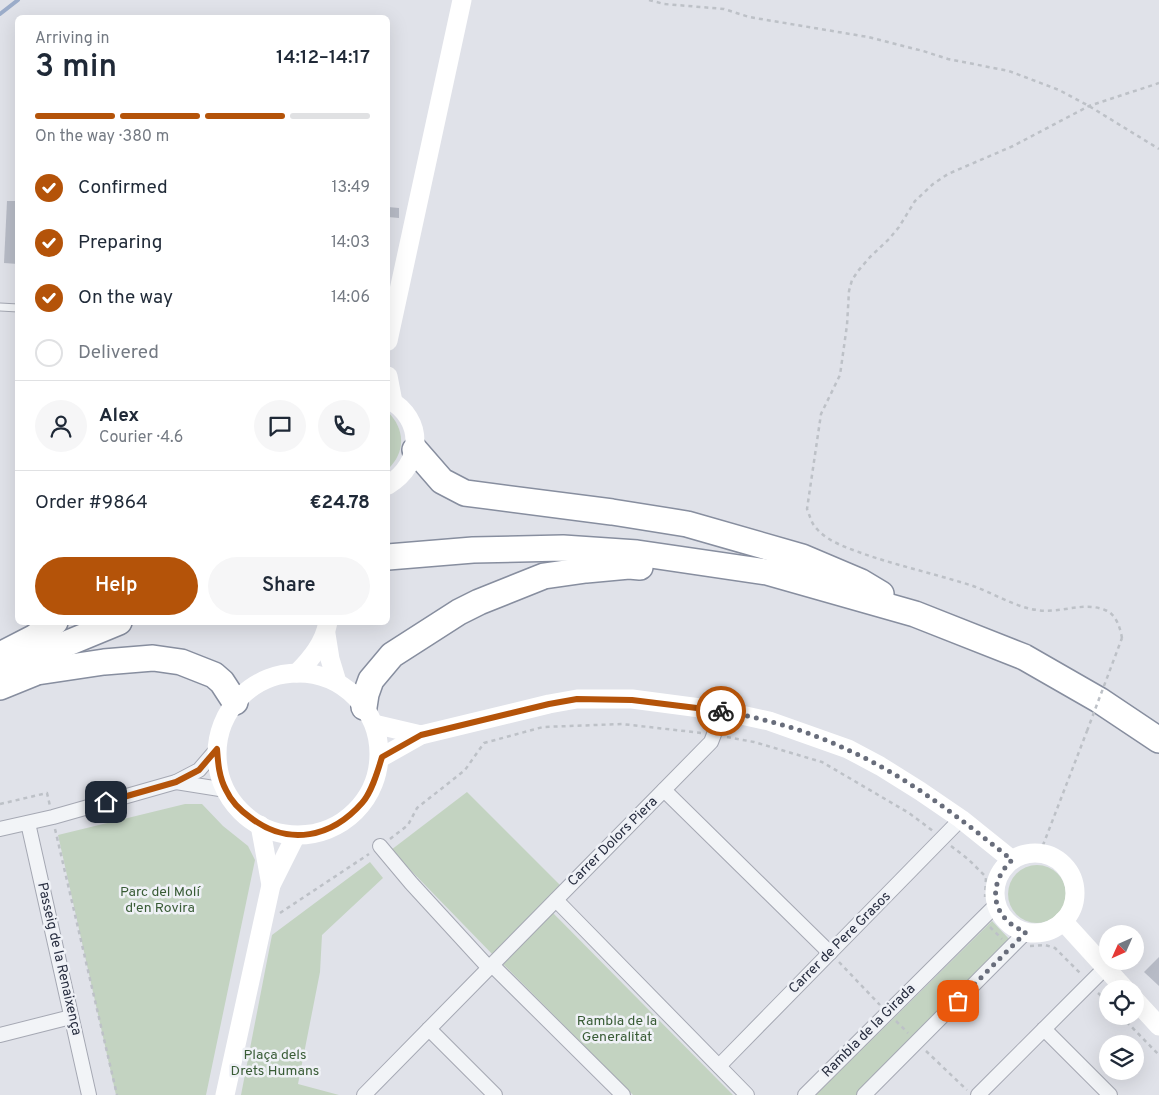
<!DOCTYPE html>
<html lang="en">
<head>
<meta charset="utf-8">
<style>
  body { margin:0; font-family:Overpass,sans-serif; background:#f6f6f7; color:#1f2937; height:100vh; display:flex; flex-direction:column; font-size:19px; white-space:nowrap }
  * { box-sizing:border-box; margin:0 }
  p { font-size:16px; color:#747a83 }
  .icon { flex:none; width:28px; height:28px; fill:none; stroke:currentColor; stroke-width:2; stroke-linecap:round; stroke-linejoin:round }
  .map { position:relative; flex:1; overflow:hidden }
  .sheet { position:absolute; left:15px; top:15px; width:375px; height:610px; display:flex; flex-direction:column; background:#fff; border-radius:8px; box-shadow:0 5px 20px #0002 }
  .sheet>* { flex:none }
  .needle { width:32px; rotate:225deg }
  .fabs { position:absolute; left:1099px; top:925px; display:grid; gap:10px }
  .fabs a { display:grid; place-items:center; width:45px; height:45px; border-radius:50%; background:#fff; box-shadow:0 5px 20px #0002; font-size:25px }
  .pin { position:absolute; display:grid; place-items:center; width:42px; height:42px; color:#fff; margin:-21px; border-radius:10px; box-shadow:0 2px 8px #0006 }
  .courier { position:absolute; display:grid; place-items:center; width:50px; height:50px; margin:-25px; border:4px solid #b45309; border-radius:50%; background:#fff; color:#222; box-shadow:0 1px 6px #0007 }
  .overview em { font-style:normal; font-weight:600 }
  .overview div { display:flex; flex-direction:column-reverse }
  .overview { display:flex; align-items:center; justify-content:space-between; height:85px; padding:0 20px }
  h1 { font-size:32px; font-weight:600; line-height:38px }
  .bar { display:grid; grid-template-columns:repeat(4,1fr); gap:8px 5px; align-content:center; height:60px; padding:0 20px }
  .bar i { height:6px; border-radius:4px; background:#e0e1e3 }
  .bar .current { background:#b45309 }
  .bar p { grid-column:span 4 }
  .line { display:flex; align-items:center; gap:12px; padding:0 20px; border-top:1px solid #e0e1e3 }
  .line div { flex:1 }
  .round { display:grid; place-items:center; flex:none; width:52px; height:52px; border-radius:26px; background:#f6f6f7 }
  ol { padding:0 20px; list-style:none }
  li { display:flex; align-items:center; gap:15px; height:55px }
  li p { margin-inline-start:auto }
  li .icon { padding:5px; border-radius:50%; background:#b45309; color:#fff; stroke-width:4 }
  li:last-child { color:#747a83 }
  li i { width:28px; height:28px; border:2px solid #e0e1e3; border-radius:50% }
  .action { display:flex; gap:10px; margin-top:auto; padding:10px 20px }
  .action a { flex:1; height:58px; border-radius:30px; background:#b45309; color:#fff; font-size:20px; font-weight:600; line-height:58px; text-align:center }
  .action a+a { background:#f6f6f7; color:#1f2937 }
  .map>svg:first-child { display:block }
  .green { fill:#c3d3c1 }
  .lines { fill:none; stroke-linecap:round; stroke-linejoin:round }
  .stream { stroke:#9bacc9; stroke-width:4 }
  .building { fill:#b7bbc6 }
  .lane-casing { stroke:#a5a8b3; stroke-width:9 }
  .street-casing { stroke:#a5a8b3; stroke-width:16 }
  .highway-casing { stroke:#878e9f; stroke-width:28 }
  .path { stroke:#bdc1c7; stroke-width:2.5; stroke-dasharray:4 4; stroke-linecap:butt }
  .lane { stroke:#f2f4f7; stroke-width:7 }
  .street { stroke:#f2f4f7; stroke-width:14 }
  .secondary { stroke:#fff; stroke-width:19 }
  .highway { stroke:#fff; stroke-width:25 }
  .path-bridge { stroke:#bdc1c7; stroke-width:2.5; stroke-dasharray:4 4; stroke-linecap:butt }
  .done { stroke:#686d7b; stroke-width:5; stroke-dasharray:0 9 }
  .route { stroke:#b45309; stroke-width:6 }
  .labels { text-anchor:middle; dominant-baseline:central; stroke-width:5; stroke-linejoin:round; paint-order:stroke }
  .street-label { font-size:14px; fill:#282e40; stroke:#eff1f6 }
  .park-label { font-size:14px; fill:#395c36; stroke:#eff1f6 }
</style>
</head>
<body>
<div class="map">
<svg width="1159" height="1095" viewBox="0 0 1159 1095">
  <rect width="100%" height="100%" fill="#e0e2e9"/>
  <!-- green -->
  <g class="green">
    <path d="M388,412C405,429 406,452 388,469Z"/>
    <polygon points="467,792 562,887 495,957 391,850"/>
    <polygon points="185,804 202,804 223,826 248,846 255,860 206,1095 116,1095 58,835"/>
    <polygon points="370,862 383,878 322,935 320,972 298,1084 339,1095 241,1095 272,935"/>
    <circle cx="1037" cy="894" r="29"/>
    <polygon points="552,912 733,1095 633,1095 502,963"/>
    <polygon points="992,921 1011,941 859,1095 816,1095"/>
  </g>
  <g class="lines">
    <!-- stream -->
    <polyline class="stream" points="0,14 18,0"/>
  </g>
  <!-- building -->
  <g class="building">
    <polygon points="7,201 18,201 18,264 4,263"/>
    <polygon points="388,207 399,208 399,218 388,217"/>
    <polygon points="1159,957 1159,986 1144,972"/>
  </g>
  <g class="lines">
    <defs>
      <polyline id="lane" points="0,307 18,308"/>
      <g id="street">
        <polyline points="176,782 226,790"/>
        <polyline points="664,790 830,953"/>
        <polyline points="28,823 89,1095"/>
        <polyline points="0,829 53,817 176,782 199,770 217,749"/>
        <polyline points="380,846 411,883 489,968"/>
        <polyline points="556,900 747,1095"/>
        <polyline points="492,965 623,1095"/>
        <polyline points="429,1029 495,1095"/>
        <polyline points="1044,1029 1110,1095"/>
        <polyline points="0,1035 71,1017"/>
        <polyline points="719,1066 961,819"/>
        <polyline points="364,1095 711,742 723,711"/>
        <polyline points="805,1095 997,904"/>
        <polyline points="864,1095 1026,932"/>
        <polyline points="978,1095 1105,968"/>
      </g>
      <g id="highway">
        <polyline points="415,450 442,481 465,493 612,512 687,524 802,557 861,582 881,594"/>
        <polyline points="388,557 473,550 563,548 637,553 767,572 915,614 1024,657 1099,700 1159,740"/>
        <polyline points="0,655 35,637 55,622"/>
        <polyline points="10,667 119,622"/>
        <polyline points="0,687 37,672 104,662 153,658 181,662 214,675 222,682 235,702"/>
        <polyline points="364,707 366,694 371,680 392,655 459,612 479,602 544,576 586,570 629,566 640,567"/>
      </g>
    </defs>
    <!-- lane casing -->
    <use href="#lane" class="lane-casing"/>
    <!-- street casing -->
    <use href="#street" class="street-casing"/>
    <!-- highway casing -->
    <use href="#highway" class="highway-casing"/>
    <!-- path -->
    <g class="path">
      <polyline points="649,0 664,4 724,9 749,17 868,37 923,51 948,59 1009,71 1059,90 1089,106 1159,149"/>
      <path d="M1122,638C1120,627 1116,614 1105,610C1083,601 1060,614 1037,610C1014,607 992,592 970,585C935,574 899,566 864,554C848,548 828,542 817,529C811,523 810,516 807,509L821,414L840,375L847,325L849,291L852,280L858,271L870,257L889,239L899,227L915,201L933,184L948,174L1013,146L1089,106L1159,83"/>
      <polyline points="727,737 754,742 822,762 909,813 933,831"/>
      <polyline points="0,804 47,793 50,806"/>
      <polyline points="55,829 117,1095"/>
      <polyline points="390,839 408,825 417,808 465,770 484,743 543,727 622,724 702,733"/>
      <polyline points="951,846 968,859 986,877 985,897"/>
      <polyline points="1040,853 1087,731"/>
      <polyline points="280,913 369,854"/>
      <polyline points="990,927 1002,939"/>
      <polyline points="1030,946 1045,945 1055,948 1081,974"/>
      <polyline points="839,962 880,1005"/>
      <polyline points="1098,993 1108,1002"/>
      <polyline points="1121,1016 1159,1055"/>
      <polyline points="896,1021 908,1033"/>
      <polyline points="926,1051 967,1090"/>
    </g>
    <!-- lane -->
    <use href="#lane" class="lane"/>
    <!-- street -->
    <use href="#street" class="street"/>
    <!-- secondary -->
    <g class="secondary">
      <polyline points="388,341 462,0"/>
      <polyline points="388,376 393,402"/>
      <path d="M388,399C425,419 423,464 388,485"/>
      <polyline points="326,634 330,659 337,682"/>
      <path d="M297,673C312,658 324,643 328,622"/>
      <circle cx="298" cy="754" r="81"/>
      <polyline points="374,724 421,735"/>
      <polyline points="382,757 421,735 549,704 577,699 632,699 723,711 769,721 848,749 880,766 920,791 961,819 1012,860"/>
      <polyline points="260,825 271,885"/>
      <circle cx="1035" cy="893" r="40"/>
      <polyline points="1063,921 1125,989"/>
      <polyline points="1135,1000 1159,1026"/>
      <polyline points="225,1095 271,885 295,837"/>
    </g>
    <!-- highway -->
    <use href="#highway" class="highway"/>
    <!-- path-bridge -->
    <polyline class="path-bridge" points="1087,731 1122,638"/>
  </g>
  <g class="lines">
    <!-- done -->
    <path class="done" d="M721,711C764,718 809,731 848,750C908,777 961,819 1012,860C986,885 991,919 1026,932L958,1001"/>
    <!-- route -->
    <path class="route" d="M106,802L176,782L199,770L217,749C218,763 219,777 226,790C231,801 241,811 251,818C289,847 332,837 362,803C372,792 378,770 382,757L421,735L549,704L577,699L632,700L721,711"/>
  </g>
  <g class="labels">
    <!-- street labels -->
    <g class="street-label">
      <text transform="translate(613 842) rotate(-45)">Carrer Dolors Piera</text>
      <text transform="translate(840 943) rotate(-45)">Carrer de Pere Grasos</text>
      <text transform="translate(59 959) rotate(77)">Passeig de la Renaixença</text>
      <text transform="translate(869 1031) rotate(-45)">Rambla de la Girada</text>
    </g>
    <!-- park labels -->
    <g class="park-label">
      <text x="160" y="892">Parc del Molí<tspan x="160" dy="16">d'en Rovira</tspan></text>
      <text x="617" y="1021">Rambla de la<tspan x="617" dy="16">Generalitat</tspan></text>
      <text x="275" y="1055">Plaça dels<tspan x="275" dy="16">Drets Humans</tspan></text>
    </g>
  </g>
</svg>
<div class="fabs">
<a><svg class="needle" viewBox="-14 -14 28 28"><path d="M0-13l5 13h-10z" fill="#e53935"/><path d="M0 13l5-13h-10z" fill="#747a83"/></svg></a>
<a><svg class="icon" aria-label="locate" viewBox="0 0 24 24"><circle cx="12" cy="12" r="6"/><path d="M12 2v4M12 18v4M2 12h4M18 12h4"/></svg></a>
<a><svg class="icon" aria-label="layers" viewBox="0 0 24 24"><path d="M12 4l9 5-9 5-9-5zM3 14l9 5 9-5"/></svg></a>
</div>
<div class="pin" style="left:958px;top:1001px;background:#ea580c"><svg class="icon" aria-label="bag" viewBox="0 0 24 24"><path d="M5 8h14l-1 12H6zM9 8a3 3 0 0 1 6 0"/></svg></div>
<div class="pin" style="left:106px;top:802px;background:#1f2937"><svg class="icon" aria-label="home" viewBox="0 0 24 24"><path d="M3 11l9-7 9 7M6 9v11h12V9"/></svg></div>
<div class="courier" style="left:721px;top:711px"><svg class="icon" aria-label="bike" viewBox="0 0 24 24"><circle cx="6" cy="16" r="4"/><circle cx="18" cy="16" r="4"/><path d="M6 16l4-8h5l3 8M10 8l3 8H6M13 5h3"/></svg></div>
<section class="sheet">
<div class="overview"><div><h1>3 min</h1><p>Arriving in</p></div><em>14:12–14:17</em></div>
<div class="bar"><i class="current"></i><i class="current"></i><i class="current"></i><i></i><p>On the way · 380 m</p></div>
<ol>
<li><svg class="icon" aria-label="check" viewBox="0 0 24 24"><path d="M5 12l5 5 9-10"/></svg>Confirmed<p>13:49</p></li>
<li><svg class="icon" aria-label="check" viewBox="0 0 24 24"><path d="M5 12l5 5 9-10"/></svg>Preparing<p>14:03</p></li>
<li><svg class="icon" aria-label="check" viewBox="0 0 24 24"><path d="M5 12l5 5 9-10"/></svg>On the way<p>14:06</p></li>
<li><i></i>Delivered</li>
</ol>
<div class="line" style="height:90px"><a class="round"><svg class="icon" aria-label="person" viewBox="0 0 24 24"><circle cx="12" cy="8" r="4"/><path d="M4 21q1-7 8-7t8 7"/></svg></a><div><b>Alex</b><p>Courier · 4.6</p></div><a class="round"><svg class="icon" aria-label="chat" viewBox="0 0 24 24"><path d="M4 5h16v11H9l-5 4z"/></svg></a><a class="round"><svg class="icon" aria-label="phone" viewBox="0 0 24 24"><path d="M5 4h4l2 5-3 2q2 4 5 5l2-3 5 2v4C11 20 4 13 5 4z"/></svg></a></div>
<div class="line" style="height:65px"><div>Order #9864</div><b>€24.78</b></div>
<div class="action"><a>Help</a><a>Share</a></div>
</section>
</div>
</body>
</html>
